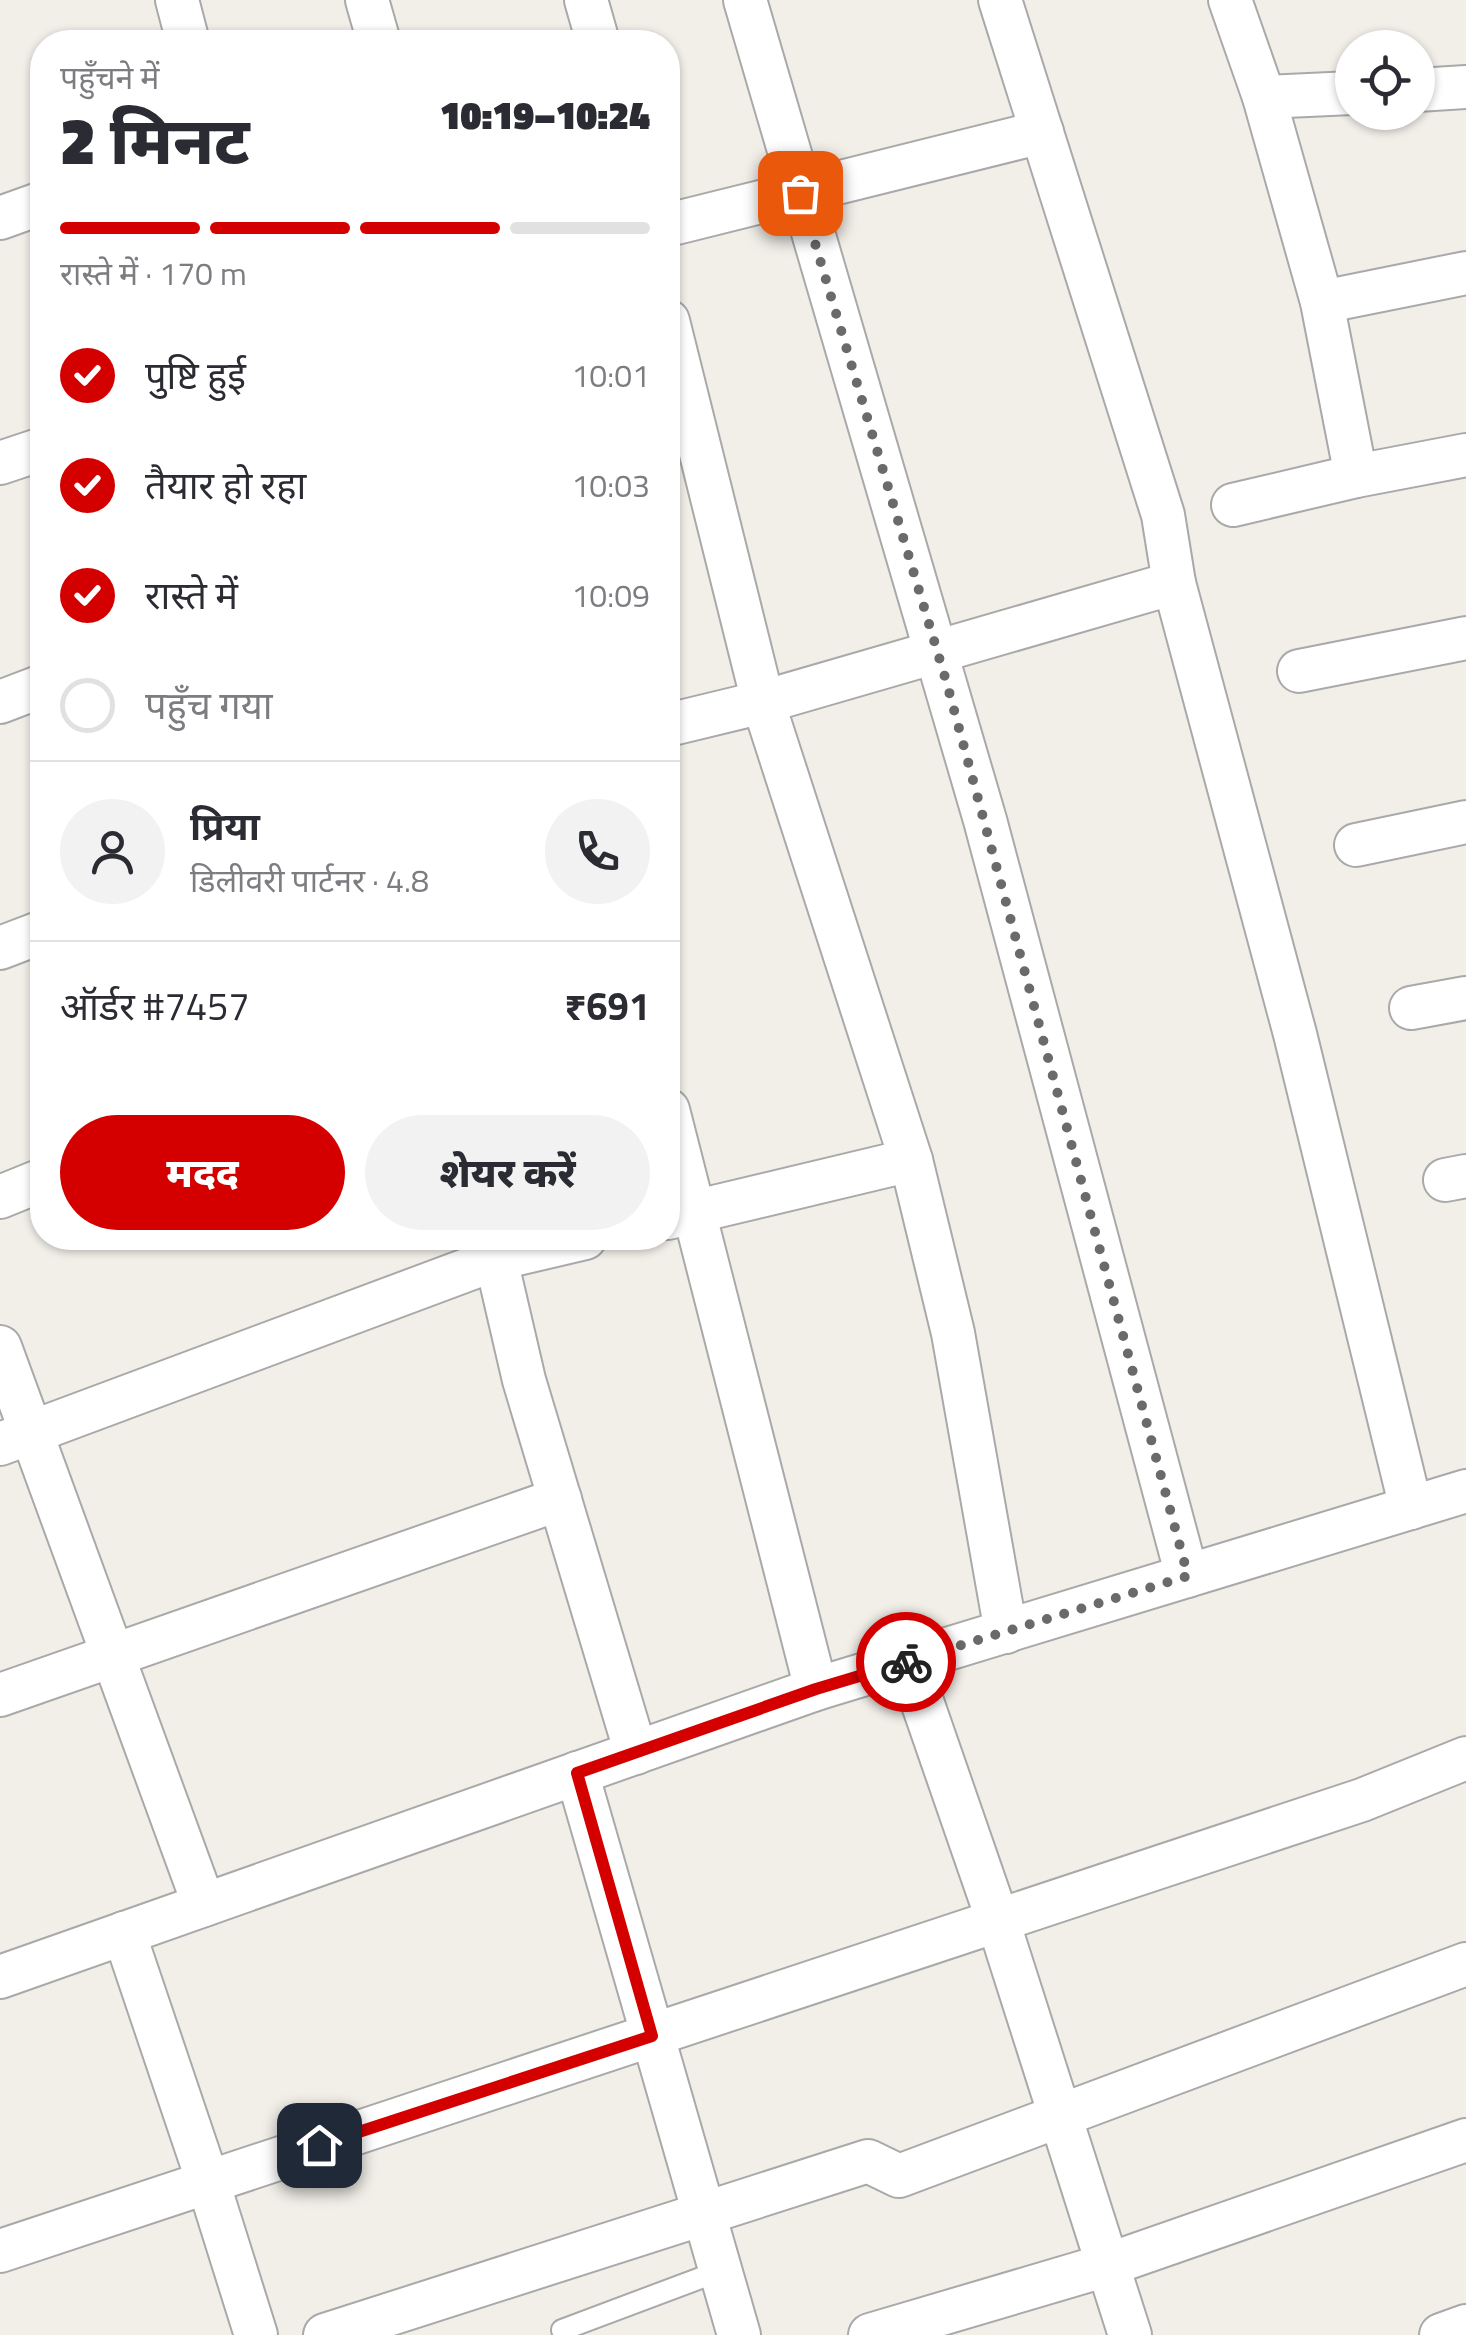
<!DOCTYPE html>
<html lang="hi">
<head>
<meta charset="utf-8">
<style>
  body { margin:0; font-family:"Titillium Web","Noto Sans Devanagari",sans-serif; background:#f2f2f3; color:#2b2b33; height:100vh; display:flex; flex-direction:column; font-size:38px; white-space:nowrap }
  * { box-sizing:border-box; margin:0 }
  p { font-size:32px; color:#7c7c81 }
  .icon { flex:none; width:55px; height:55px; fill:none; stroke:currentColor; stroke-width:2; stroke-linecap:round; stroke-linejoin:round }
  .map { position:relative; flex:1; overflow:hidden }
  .sheet { position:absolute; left:30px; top:30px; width:650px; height:1220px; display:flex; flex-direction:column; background:#fff; border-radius:40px; box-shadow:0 2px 8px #0004 }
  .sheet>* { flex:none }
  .fabs { position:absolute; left:1335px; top:30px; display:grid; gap:20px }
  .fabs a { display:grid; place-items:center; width:100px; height:100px; border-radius:50%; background:#fff; box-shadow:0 2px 8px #0004; font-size:50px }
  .pin { position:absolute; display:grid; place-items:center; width:85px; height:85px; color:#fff; margin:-42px; border-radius:20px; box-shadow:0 5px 15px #0006 }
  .courier { position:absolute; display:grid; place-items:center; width:100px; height:100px; margin:-50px; border:8px solid #d40000; border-radius:50%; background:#fff; color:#222; box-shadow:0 2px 12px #0007 }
  .headline em { font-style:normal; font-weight:800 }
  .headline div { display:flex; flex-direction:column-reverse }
  .headline { display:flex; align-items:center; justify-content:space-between; height:170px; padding:0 30px }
  h1 { font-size:65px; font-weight:800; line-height:75px }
  .bar { display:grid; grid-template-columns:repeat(4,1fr); gap:15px 10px; align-content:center; height:120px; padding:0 30px }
  .bar i { height:12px; border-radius:8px; background:#e1e1e2 }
  .bar .active { background:#d40000 }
  .bar p { grid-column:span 4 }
  .line { display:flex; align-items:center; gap:25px; padding:0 30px; border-top:2px solid #e1e1e2 }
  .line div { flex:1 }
  .round { display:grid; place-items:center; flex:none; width:105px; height:105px; border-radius:52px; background:#f2f2f3 }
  ol { padding:0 30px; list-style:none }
  li { display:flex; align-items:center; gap:30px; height:110px }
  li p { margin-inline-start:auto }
  li .icon { padding:10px; border-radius:50%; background:#d40000; color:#fff; stroke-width:4 }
  li:last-child { color:#7c7c81 }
  li i { width:55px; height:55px; border:5px solid #e1e1e2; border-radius:50% }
  .button { display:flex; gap:20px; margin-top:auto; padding:20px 30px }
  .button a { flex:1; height:115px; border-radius:60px; background:#d40000; color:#fff; font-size:40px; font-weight:800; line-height:115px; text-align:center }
  .button a+a { background:#f2f2f3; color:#2b2b33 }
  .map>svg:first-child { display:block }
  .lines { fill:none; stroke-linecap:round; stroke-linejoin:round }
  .service-casing { stroke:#a9a9a9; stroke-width:24 }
  .minor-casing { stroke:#a9a9a9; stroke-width:46 }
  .service { stroke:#fff; stroke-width:20 }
  .minor { stroke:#fff; stroke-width:42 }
  .done { stroke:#6b6a68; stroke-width:10; stroke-dasharray:0 18 }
  .route { stroke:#d40000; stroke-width:12 }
</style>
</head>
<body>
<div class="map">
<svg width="1466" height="2335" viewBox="0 0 1466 2335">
  <rect width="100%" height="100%" fill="#f2efe9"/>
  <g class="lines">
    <defs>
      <polyline id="service" points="562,2330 722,2270"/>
      <g id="minor">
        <polyline points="177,0 188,42"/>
        <polyline points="367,0 379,42"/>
        <polyline points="586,0 598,42"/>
        <polyline points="745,0 985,820 1187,1576"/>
        <polyline points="1000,0 1163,515 1174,583 1295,1034 1411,1508"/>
        <polyline points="1230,0 1264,97 1322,302 1356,476"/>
        <polyline points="1418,90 1466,87"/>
        <polyline points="1264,97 1352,93"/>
        <polyline points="0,218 42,203"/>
        <polyline points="668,225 1042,132"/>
        <polyline points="1322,302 1466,273"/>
        <polyline points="668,321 763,702 911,1160 953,1333 1006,1632"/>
        <polyline points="0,463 42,449"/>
        <polyline points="1233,505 1356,476 1466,455"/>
        <polyline points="1299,671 1466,638"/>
        <polyline points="0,702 42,686"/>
        <polyline points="668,725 763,702 1174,583"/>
        <polyline points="1356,845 1466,822"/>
        <polyline points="0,948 42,932"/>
        <polyline points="1411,1008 1466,998"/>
        <polyline points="668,1110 816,1689"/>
        <polyline points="1445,1180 1466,1176"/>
        <polyline points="0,1197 42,1180"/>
        <polyline points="668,1218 911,1160"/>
        <polyline points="491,1238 524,1380 636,1753"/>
        <polyline points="0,1347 204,1905"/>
        <polyline points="0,1444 496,1259 585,1238"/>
        <polyline points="908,1661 998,1921 1130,2335"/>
        <polyline points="0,1695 560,1499"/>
        <polyline points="577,1773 739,2335"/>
        <polyline points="124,1933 208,2182 256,2335"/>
        <polyline points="0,1977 816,1689 1466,1491"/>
        <polyline points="0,2251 1362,1800 1466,1758"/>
        <polyline points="325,2335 868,2161 899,2176 1466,1964"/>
        <polyline points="870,2335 1107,2265 1466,2140"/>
        <polyline points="1441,2335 1466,2326"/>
      </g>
    </defs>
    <!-- service casing -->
    <use href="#service" class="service-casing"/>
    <!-- minor casing -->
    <use href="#minor" class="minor-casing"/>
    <!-- service -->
    <use href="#service" class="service"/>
    <!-- minor -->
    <use href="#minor" class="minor"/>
  </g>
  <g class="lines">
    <!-- done -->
    <polyline class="done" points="800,193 947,684 1188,1576 906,1662"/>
    <!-- route -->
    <polyline class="route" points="319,2145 652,2036 577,1773 816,1689 906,1662"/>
  </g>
</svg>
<div class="fabs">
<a><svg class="icon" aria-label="locate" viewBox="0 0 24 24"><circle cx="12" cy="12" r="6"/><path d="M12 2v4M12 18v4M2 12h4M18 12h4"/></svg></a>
</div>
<div class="pin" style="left:800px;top:193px;background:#ea580c"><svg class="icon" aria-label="bag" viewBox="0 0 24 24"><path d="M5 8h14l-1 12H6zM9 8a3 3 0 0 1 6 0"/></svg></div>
<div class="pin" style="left:319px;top:2145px;background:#1f2937"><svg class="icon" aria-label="home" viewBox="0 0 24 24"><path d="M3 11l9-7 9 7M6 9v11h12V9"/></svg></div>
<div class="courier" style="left:906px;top:1662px"><svg class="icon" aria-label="bike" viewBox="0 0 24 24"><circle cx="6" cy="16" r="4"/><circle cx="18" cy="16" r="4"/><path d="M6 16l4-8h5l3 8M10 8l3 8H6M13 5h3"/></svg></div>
<section class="sheet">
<div class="headline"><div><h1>2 मिनट</h1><p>पहुँचने में</p></div><em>10:19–10:24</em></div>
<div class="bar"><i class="active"></i><i class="active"></i><i class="active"></i><i></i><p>रास्ते में · 170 m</p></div>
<ol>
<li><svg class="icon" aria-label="check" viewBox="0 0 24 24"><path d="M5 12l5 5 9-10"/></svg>पुष्टि हुई<p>10:01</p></li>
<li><svg class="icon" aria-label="check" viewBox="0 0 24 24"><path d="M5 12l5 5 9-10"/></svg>तैयार हो रहा<p>10:03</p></li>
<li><svg class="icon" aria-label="check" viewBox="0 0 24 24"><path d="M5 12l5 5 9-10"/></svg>रास्ते में<p>10:09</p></li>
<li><i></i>पहुँच गया</li>
</ol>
<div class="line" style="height:180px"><a class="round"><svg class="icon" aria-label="person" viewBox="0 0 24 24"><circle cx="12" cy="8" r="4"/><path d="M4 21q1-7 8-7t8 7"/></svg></a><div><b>प्रिया</b><p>डिलीवरी पार्टनर · 4.8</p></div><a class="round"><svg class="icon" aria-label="phone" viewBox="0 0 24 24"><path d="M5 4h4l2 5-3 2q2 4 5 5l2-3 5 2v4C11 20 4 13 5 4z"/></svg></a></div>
<div class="line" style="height:130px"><div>ऑर्डर #7457</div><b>₹691</b></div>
<div class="button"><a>मदद</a><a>शेयर करें</a></div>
</section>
</div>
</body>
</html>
